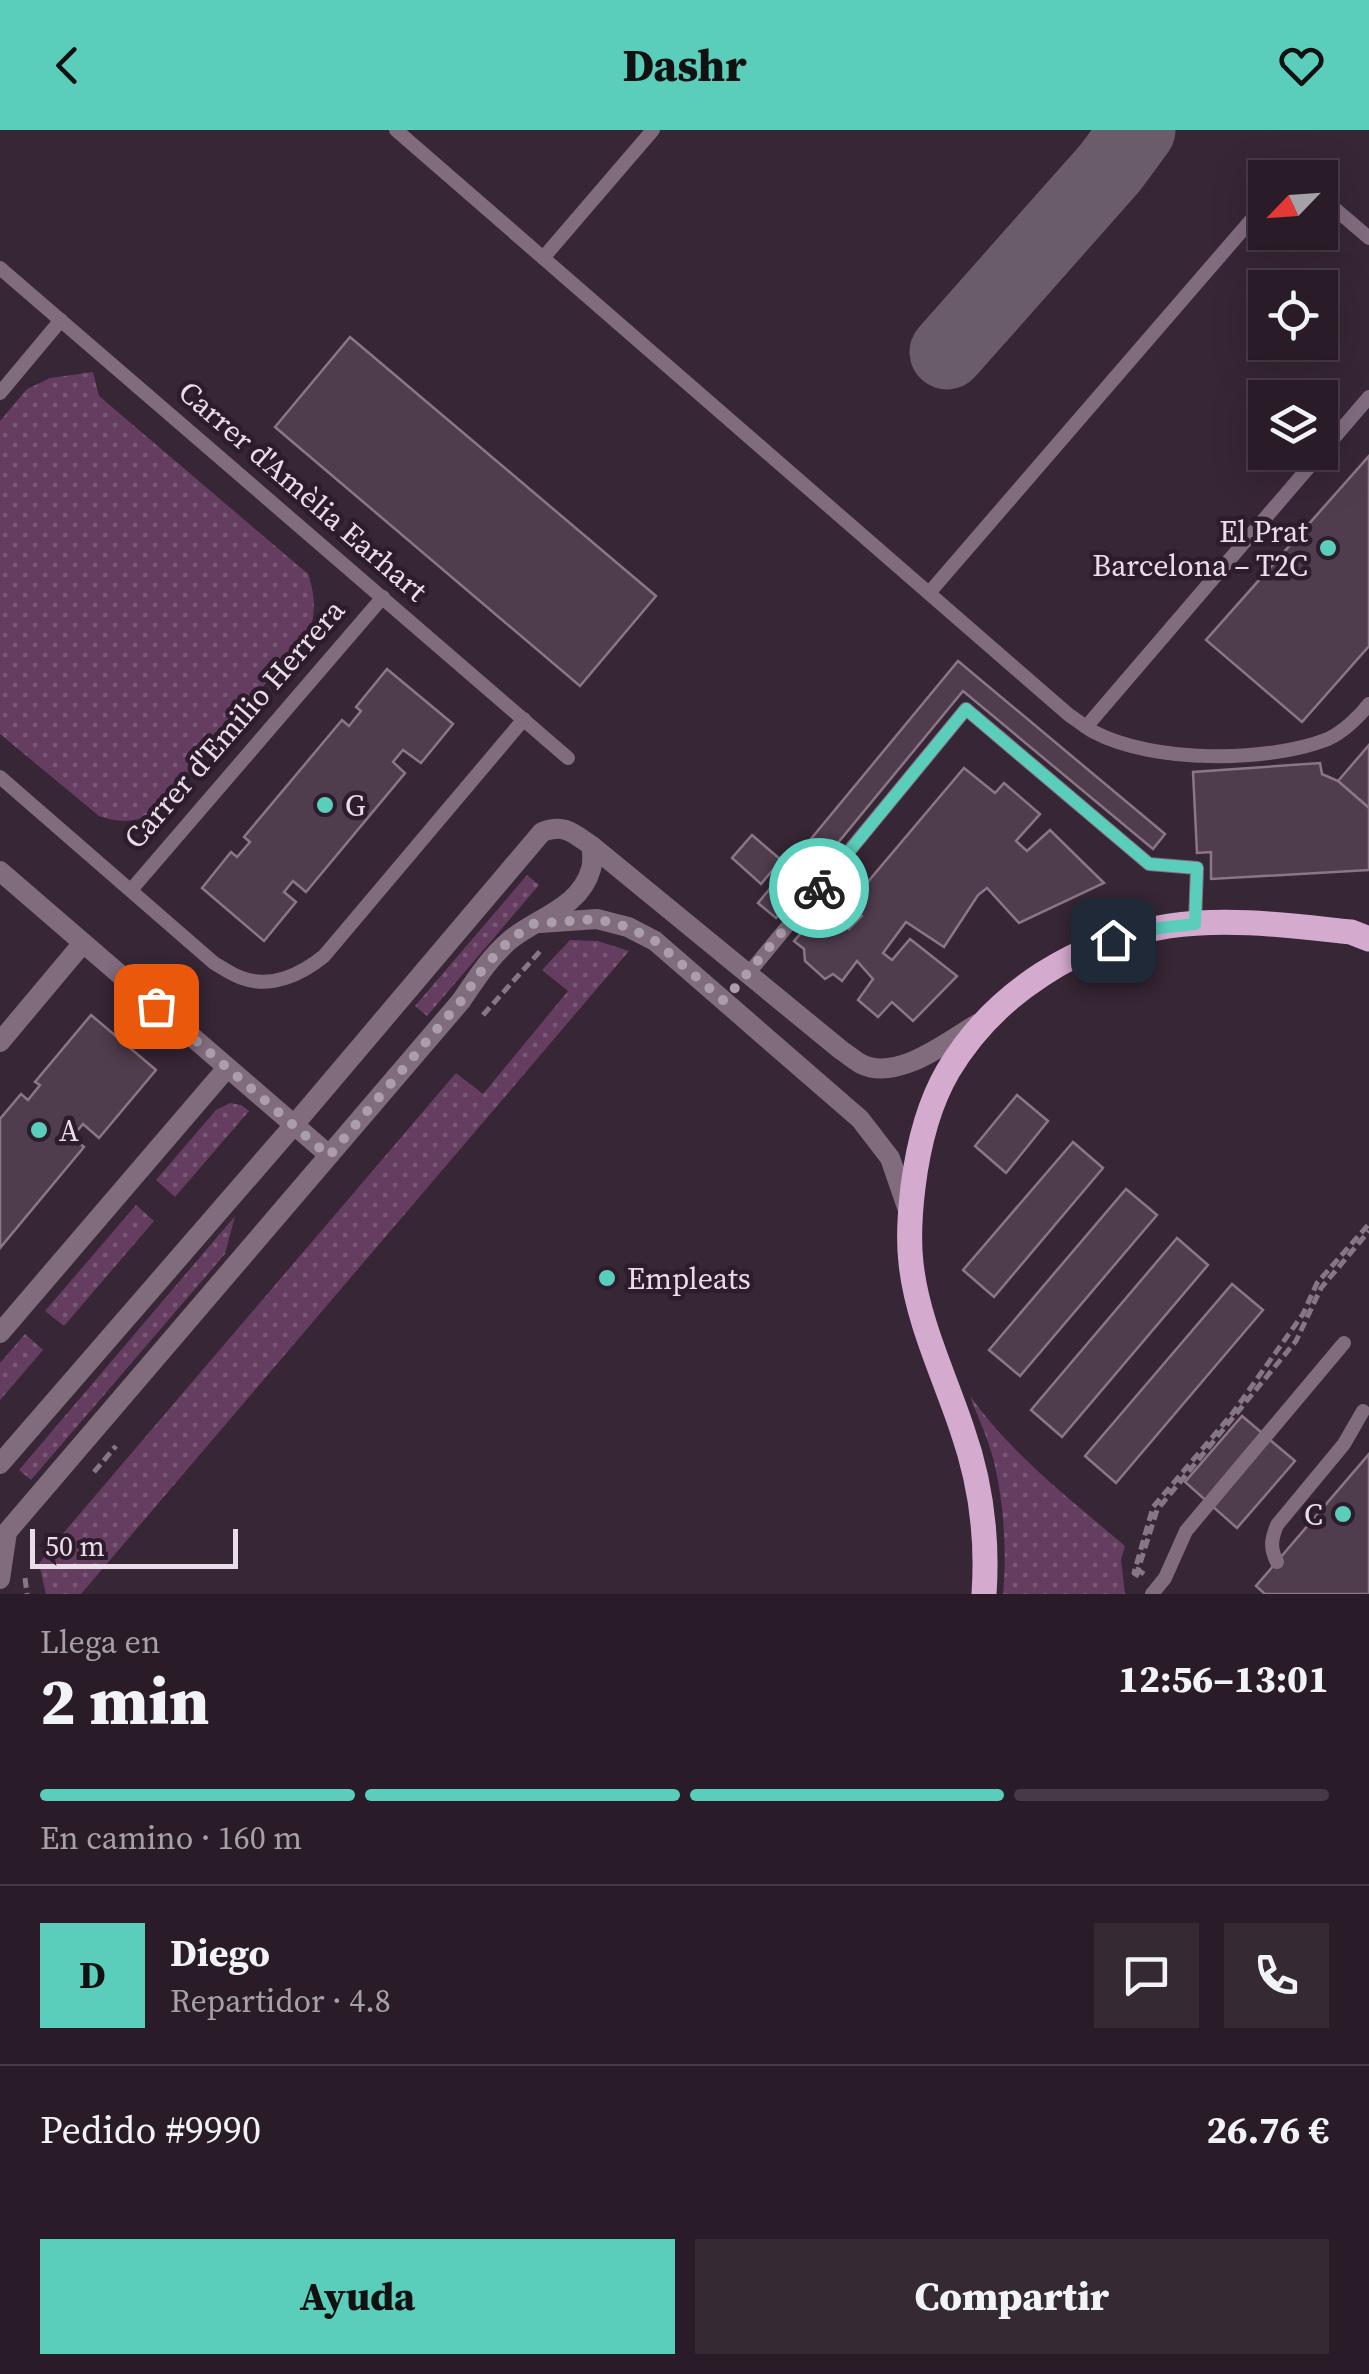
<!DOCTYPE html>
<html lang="es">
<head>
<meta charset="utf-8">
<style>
  body { margin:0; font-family:"Source Serif 4",serif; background:#352934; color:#f1f3f6; height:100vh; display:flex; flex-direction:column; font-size:38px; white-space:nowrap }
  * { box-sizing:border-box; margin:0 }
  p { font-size:32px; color:#a5a1a8 }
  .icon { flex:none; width:55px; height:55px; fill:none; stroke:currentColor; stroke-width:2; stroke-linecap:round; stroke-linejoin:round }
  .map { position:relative; height:1464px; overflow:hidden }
  .side { display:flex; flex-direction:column; background:#291c28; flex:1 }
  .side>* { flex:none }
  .needle { width:65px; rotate:245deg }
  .tools { position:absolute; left:1248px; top:30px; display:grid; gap:20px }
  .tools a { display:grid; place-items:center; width:90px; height:90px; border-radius:0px; background:#291c28; box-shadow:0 10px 40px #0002,0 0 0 2px #453a45; font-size:50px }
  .scale { position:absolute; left:30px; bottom:25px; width:208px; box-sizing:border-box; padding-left:10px; border:5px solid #e9dde7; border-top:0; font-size:28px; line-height:35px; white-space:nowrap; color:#e9dde7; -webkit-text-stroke:8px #2d1c2b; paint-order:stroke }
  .pin { position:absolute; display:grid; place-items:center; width:85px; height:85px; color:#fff; margin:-42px; border-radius:20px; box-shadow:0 5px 15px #0006 }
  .courier { position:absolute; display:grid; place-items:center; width:100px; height:100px; margin:-50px; border:8px solid #5bcebb; border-radius:50%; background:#fff; color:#222; box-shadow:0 2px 12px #0007 }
  .head em { font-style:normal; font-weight:800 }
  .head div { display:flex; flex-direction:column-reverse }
  .head { display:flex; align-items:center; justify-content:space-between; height:170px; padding:0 40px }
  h1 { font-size:65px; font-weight:800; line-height:75px }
  .bar { display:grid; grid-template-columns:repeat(4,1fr); gap:15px 10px; align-content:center; height:120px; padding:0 40px }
  .bar i { height:12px; border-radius:8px; background:#453a45 }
  .bar .current { background:#5bcebb }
  .bar p { grid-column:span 4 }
  .line { display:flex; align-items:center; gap:25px; padding:0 40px; border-top:2px solid #453a45 }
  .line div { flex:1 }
  .round { display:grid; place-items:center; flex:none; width:105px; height:105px; border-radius:0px; background:#352934 }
  .primary-button { display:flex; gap:20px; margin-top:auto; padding:20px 40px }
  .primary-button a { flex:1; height:115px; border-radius:0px; background:#5bcebb; color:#111; font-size:40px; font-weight:800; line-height:115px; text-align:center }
  .primary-button a+a { background:#352934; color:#f1f3f6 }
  header { display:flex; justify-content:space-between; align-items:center; height:130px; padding:0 40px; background:#5bcebb; color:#111; font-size:45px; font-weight:800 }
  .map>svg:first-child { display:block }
  .grass { fill:url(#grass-dots) }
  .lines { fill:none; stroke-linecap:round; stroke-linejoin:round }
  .taxiway { stroke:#6b5c69; stroke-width:75 }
  .building { fill:#4f3c4d; stroke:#8b7688; stroke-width:2.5 }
  .path { stroke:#857783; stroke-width:5; stroke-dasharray:10 5; stroke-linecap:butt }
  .lane { stroke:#816c7e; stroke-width:14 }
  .street { stroke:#816c7e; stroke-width:20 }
  .primary { stroke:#d5aacf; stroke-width:25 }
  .done { stroke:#ab9da9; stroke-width:10; stroke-dasharray:0 18 }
  .route { stroke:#5bcebb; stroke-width:12 }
  .poi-dot { fill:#5bcebb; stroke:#2d1c2b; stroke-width:4 }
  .labels { text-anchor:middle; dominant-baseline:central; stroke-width:9; stroke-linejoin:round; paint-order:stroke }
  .street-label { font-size:30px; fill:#e9dde7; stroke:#2d1c2b }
  .poi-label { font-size:30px; fill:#e9dde7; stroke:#2d1c2b; text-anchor:start }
</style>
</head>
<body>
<header><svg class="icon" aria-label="back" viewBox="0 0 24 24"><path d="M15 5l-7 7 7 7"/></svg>Dashr<svg class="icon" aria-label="heart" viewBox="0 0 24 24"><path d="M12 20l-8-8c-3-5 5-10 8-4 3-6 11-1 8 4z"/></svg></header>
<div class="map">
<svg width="1369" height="1464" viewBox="0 0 1369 1464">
  <defs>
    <pattern id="grass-dots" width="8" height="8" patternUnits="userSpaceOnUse" patternTransform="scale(2.5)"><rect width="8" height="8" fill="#643d60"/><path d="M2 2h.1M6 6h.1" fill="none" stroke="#7a5977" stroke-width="1.8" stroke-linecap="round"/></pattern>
  </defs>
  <rect width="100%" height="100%" fill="#372635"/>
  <!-- grass -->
  <g class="grass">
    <path d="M93,242L99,266L308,444C315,465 316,479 310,500L160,681C137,692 123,694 99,686L0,604V291L27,259L50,248Z"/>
    <polygon points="527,745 539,755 427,886 415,876"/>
    <polygon points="570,810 598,811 629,821 81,1464 46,1464 39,1434 48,1421 456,943 483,964 568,861 542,840"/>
    <polygon points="230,973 241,975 249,981 175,1067 156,1050 216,980"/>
    <polygon points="136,1075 154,1091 64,1196 45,1181"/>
    <polygon points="235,1086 225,1124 31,1350 19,1340"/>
    <polygon points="25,1204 43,1220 0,1270 0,1233"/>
    <path d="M970,1266C1012,1325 1070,1369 1125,1416L1121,1430L1125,1464H1003C1007,1421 1004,1375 994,1332C989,1310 978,1288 970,1266Z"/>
  </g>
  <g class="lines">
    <!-- taxiway -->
    <polyline class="taxiway" points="947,222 1110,38 1138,0"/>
  </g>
  <!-- building -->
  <g class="building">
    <polygon points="350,207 656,466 580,556 275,297"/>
    <polygon points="1369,326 1369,516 1302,592 1206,510"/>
    <polygon points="958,531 1165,704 1153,719 963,561 776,788 758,773"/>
    <polygon points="387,539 453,594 421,633 403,620 393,632 405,643 306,762 293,751 284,762 296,772 264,811 202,758 231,722 237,727 250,712 244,707 342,590 349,596 361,581 356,577"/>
    <polygon points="1369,615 1369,678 1338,651"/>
    <polygon points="1320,633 1322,644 1338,651 1369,678 1369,740 1211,749 1211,722 1197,723 1193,642"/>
    <polygon points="964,638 995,663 1004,653 1040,684 1016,711 1027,721 1050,700 1104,753 1019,793 987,758 978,765 944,817 906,792 883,823 892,830 910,809 957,846 913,891 892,872 878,887 858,870 873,849 857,831 842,851 833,844 825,849 805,831 804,819 794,811 810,793 821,797 832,786 849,799 862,786 850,773"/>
    <polygon points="752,705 781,730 761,754 732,728"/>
    <polygon points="91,885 156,940 99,1008 83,994 72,1007 84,1017 0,1118 0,989 21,964 28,970 40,955 35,952"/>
    <polygon points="1017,965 1048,991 1006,1043 975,1016"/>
    <polygon points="1073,1012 1103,1038 994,1167 963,1140"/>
    <polygon points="1126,1059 1157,1085 1020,1246 989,1220"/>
    <polygon points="1177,1108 1208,1135 1062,1307 1031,1280"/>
    <polygon points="1232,1154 1263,1180 1116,1353 1085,1326"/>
    <polygon points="1242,1286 1295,1331 1237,1398 1185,1352"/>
    <polygon points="1369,1324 1369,1464 1265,1464 1256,1456"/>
  </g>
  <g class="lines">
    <!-- path -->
    <g class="path">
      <polyline points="483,885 542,819"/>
      <polyline points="94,1342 116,1316"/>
      <polyline points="1144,1444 1138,1440 1157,1380 1296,1211 1321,1158 1369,1101"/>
      <polyline points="1139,1446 1134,1443 1153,1377 1232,1284 1303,1184 1317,1153 1369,1094"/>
      <polyline points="25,1448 27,1464"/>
    </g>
    <!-- lane -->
    <g class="lane">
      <path d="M396,0L1069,585C1077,590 1086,598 1094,602C1153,633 1267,633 1328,609C1343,602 1359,587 1369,574"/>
      <polyline points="1288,48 1292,42 1299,48"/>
      <polyline points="1320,66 1369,108"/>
      <polyline points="543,128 653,0"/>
      <polyline points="0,138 568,628"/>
      <polyline points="0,263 61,190"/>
      <polyline points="929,463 1265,74"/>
      <polyline points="1086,597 1369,267"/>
      <path d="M0,647L214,833C223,838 232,845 242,848C271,859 302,844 324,826L524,589"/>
      <polyline points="131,760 383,467"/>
      <polyline points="748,844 966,579 1149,734 1197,738 1195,793"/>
      <path d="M1277,1432C1270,1418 1271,1410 1277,1395L1344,1314L1363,1281"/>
      <polyline points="1152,1464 1165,1448 1186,1401 1344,1213"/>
    </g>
    <!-- street -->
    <g class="street">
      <polyline points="0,741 329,1025"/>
      <polyline points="540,793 597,789 628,797 655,811 860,989 890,1028 908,1080"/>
      <polyline points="0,912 83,813"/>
      <polyline points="0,1203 227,938"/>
      <path d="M0,1334L294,995L542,702C565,693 574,704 592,716L841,920C847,924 854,930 861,934C897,952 947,912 977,894"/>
      <path d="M0,1449L7,1402L461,871C476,849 490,827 510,810C538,787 580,778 591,739C593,733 592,723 592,716"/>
    </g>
    <!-- primary -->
    <path class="primary" d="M984,1464C988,1407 981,1353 962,1299C944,1245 917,1190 911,1133C908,1108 910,1082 913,1057C918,1017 927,977 948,941C995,862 1079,810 1169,796C1229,787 1292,796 1351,802L1369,809"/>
  </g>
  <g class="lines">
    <!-- done -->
    <polyline class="done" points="156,876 329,1026 461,871 484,837 509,811 532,794 597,789 628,797 655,811 724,871 819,758"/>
    <!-- route -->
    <polyline class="route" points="819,758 966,579 1149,734 1197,738 1195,794 1160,798 1113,810"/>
  </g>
  <!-- markers -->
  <g class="poi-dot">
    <circle cx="1328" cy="418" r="10"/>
    <circle cx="325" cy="675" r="10"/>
    <circle cx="39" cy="1000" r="10"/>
    <circle cx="607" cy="1148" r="10"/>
    <circle cx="1343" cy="1384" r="10"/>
  </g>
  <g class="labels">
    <!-- street labels -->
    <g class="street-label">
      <text transform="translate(303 361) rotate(41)">Carrer d'Amèlia Earhart</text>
      <text transform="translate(234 594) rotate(-49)">Carrer d'Emilio Herrera</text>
    </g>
    <!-- poi labels -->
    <g class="poi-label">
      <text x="1308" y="401" text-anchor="end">El Prat<tspan x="1308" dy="34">Barcelona – T2C</tspan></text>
      <text x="345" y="675">G</text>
      <text x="59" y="1000">A</text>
      <text x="627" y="1148">Empleats</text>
      <text x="1323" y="1384" text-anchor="end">C</text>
    </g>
  </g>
</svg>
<div class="tools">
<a><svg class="needle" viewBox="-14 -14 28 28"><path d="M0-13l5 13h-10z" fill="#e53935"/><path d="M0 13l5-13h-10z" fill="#a5a1a8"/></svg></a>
<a><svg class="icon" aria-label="locate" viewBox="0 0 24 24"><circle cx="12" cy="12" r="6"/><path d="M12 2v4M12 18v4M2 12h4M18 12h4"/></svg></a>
<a><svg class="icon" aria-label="layers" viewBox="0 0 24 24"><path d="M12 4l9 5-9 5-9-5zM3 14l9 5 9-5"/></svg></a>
</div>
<div class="scale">50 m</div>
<div class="pin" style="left:156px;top:876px;background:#ea580c"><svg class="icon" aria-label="bag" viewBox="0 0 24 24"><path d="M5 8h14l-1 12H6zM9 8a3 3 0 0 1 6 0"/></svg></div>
<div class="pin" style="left:1113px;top:810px;background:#1f2937"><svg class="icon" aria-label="home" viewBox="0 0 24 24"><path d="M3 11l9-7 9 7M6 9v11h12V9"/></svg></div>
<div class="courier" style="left:819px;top:758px"><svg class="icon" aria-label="bike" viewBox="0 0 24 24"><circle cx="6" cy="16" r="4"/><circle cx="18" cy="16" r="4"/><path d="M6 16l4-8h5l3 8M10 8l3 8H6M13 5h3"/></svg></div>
</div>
<section class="side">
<div class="head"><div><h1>2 min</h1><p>Llega en</p></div><em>12:56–13:01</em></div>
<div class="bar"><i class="current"></i><i class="current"></i><i class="current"></i><i></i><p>En camino · 160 m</p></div>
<div class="line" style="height:180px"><b class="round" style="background:#5bcebb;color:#111">D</b><div><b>Diego</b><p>Repartidor · 4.8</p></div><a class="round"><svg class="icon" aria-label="chat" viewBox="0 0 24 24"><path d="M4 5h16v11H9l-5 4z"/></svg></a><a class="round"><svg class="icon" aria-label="phone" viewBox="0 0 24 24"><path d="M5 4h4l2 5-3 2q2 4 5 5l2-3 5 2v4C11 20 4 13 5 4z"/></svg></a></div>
<div class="line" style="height:130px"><div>Pedido #9990</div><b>26.76 €</b></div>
<div class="primary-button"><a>Ayuda</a><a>Compartir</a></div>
</section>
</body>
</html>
